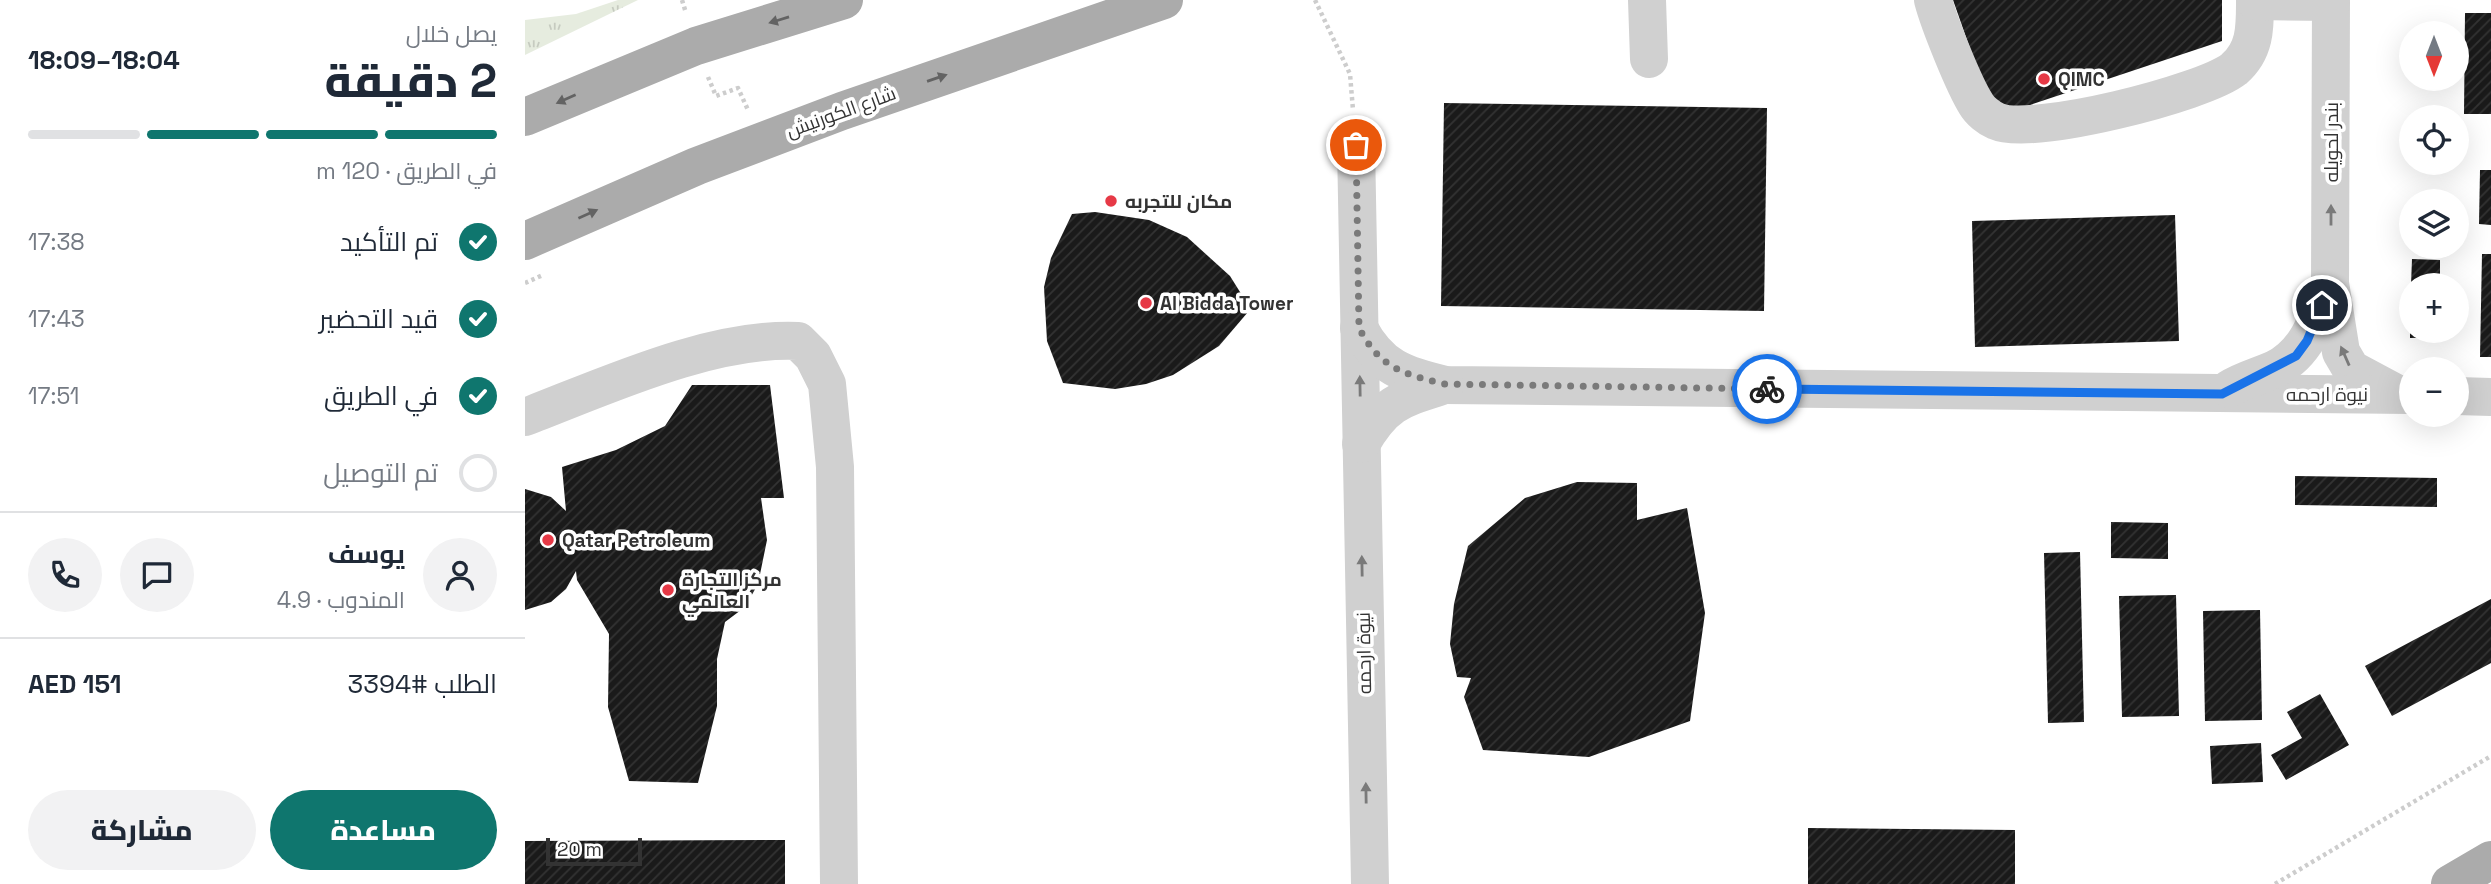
<!DOCTYPE html>
<html lang="ar">
<head>
<meta charset="utf-8">
<style>
  body { margin:0; font-family:"Space Grotesk",Cairo,sans-serif; background:#f2f2f3; color:#1f2937; direction:rtl; height:100vh; display:flex; flex-direction:column; font-size:26px; white-space:nowrap }
  * { box-sizing:border-box; margin:0 }
  p { font-size:23px; color:#747a83 }
  .icon { flex:none; width:38px; height:38px; fill:none; stroke:currentColor; stroke-width:2; stroke-linecap:round; stroke-linejoin:round }
  .map { position:relative; flex:1; overflow:hidden; direction:ltr }
  .details { display:flex; flex-direction:column; background:#fff; width:525px }
  .details>* { flex:none }
  .needle { width:46px; rotate:180deg }
  .fabs { position:absolute; left:1874px; top:21px; display:grid; gap:14px }
  .fabs a { display:grid; place-items:center; width:70px; height:70px; border-radius:50%; background:#fff; box-shadow:0 7px 28px #0002; font-size:35px }
  .scale { position:absolute; left:21px; bottom:18px; width:96px; box-sizing:border-box; padding-left:7px; border:4px solid #333; border-top:0; font-size:19px; line-height:24px; white-space:nowrap; color:#333; -webkit-text-stroke:5px #fff; paint-order:stroke }
  .pin { position:absolute; display:grid; place-items:center; width:60px; height:60px; color:#fff; margin:-30px; border:4px solid #fff; border-radius:50%; box-shadow:0 2px 7px #0007 }
  .courier { position:absolute; display:grid; place-items:center; width:70px; height:70px; margin:-35px; border:5px solid #1a73e8; border-radius:50%; background:#fff; color:#222; box-shadow:0 2px 9px #0007 }
  .headline em { font-style:normal; font-weight:800 }
  .headline div { display:flex; flex-direction:column-reverse }
  .headline { display:flex; align-items:center; justify-content:space-between; height:119px; padding:0 28px }
  h1 { font-size:46px; font-weight:800; line-height:52px }
  .bar { display:grid; grid-template-columns:repeat(4,1fr); gap:10px 7px; align-content:center; height:84px; padding:0 28px }
  .bar i { height:9px; border-radius:5px; background:#e0e1e3 }
  .bar .current { background:#0f766e }
  .bar p { grid-column:span 4 }
  .line { display:flex; align-items:center; gap:18px; padding:0 28px; border-top:2px solid #e0e1e3 }
  .line div { flex:1 }
  .round { display:grid; place-items:center; flex:none; width:74px; height:74px; border-radius:37px; background:#f2f2f3 }
  ol { padding:0 28px; list-style:none }
  li { display:flex; align-items:center; gap:21px; height:77px }
  li p { margin-inline-start:auto }
  li .icon { padding:7px; border-radius:50%; background:#0f766e; color:#fff; stroke-width:4 }
  li:last-child { color:#747a83 }
  li i { width:38px; height:38px; border:4px solid #e0e1e3; border-radius:50% }
  .cta { display:flex; gap:14px; margin-top:auto; padding:14px 28px }
  .cta a { flex:1; height:80px; border-radius:42px; background:#0f766e; color:#fff; font-size:28px; font-weight:800; line-height:80px; text-align:center }
  .cta a+a { background:#f2f2f3; color:#1f2937 }
  main { display:flex; flex:1; min-height:0 }
  .map>svg:first-child { display:block }
  .park { fill:url(#park-tufts) }
  .building { fill:url(#building-hatch) }
  .lines { fill:none; stroke-linecap:round; stroke-linejoin:round }
  .path { stroke:#cdcdcd; stroke-width:4.5; stroke-dasharray:3.5 3.5; stroke-linecap:butt }
  .minor { stroke:#d0d0d0; stroke-width:38 }
  .major { stroke:#ababab; stroke-width:38 }
  .oneway { fill:#636363 }
  .oneway2 { fill:#7a7a7a }
  .done { stroke:#7a7a7a; stroke-width:7; stroke-dasharray:0 12.6 }
  .route { stroke:#1a73e8; stroke-width:9 }
  .poi-dot { fill:#e63946; stroke:#fff; stroke-width:2.5 }
  .labels { text-anchor:middle; dominant-baseline:central; stroke-width:7; stroke-linejoin:round; paint-order:stroke }
  .poi-label { font-size:19px; font-weight:bold; fill:#333; stroke:#fff; text-anchor:start }
  .street-label { font-size:19px; fill:#333; stroke:#fff }
</style>
</head>
<body>
<main>
<div class="map">
<svg width="1966" height="884" viewBox="0 0 1966 884">
  <defs>
    <pattern id="park-tufts" width="24" height="20" patternUnits="userSpaceOnUse" patternTransform="scale(1.75)"><rect width="24" height="20" fill="#e6ecdf"/><path d="M3 7l-1-3M5 7V3M7 7l1-3M15 17l-1-3M17 17v-4M19 17l1-3" fill="none" stroke="#c6cbc0"/></pattern>
    <pattern id="building-hatch" width="6" height="6" patternUnits="userSpaceOnUse" patternTransform="scale(1.75)"><rect width="6" height="6" fill="#1a1a1a"/><path d="M-1 1l2-2M0 6l6-6M5 7l2-2" fill="none" stroke="#333"/></pattern>
  </defs>
  <rect width="100%" height="100%" fill="#fff"/>
  <!-- park -->
  <polygon class="park" points="93,0 113,0 0,55 0,20 51,14"/>
  <!-- building -->
  <g class="building">
    <polygon points="1428,0 1697,0 1697,41 1469,117"/>
    <polygon points="1940,13 1966,13 1966,114 1939,114"/>
    <polygon points="919,103 1242,108 1239,311 916,306"/>
    <polygon points="1955,170 1966,170 1966,225 1954,224"/>
    <polygon points="570,212 624,220 662,237 705,276 725,308 723,312 694,346 648,375 621,384 590,389 538,383 522,341 519,287 526,258 547,214"/>
    <polygon points="1650,215 1654,341 1450,347 1447,221"/>
    <polygon points="1957,254 1966,254 1966,357 1955,357"/>
    <polygon points="1887,259 1915,260 1915,285 1886,285"/>
    <rect x="1885" y="331" width="29" height="7"/>
    <polygon points="167,385 245,385 259,498 236,498 242,540 233,584 220,607 200,622 192,659 192,706 173,783 104,781 83,707 84,634 52,580 51,571 41,589 26,602 0,610 0,489 26,497 41,511 37,467 91,450 140,426"/>
    <polygon points="1770,476 1912,478 1912,507 1770,505"/>
    <polygon points="1052,482 1112,483 1112,520 1162,508 1180,613 1165,721 1064,757 958,750 939,697 946,678 932,677 925,644 929,604 943,546 1000,498"/>
    <polygon points="1586,522 1643,523 1643,559 1586,558"/>
    <polygon points="1555,552 1559,722 1523,723 1519,553"/>
    <polygon points="1651,595 1654,716 1597,717 1594,596"/>
    <polygon points="1966,599 1966,663 1867,716 1840,666"/>
    <polygon points="1735,610 1737,720 1680,721 1678,611"/>
    <polygon points="1795,694 1824,745 1761,780 1746,755 1777,738 1762,712"/>
    <polygon points="1736,743 1738,782 1687,784 1685,746"/>
    <polygon points="1283,828 1490,830 1490,884 1283,884"/>
    <polygon points="260,840 260,884 0,884 0,841"/>
  </g>
  <g class="lines">
    <!-- path -->
    <g class="path">
      <polyline points="157,0 161,13"/>
      <polyline points="790,0 825,74 828,110"/>
      <polyline points="183,77 191,96 213,88 223,110"/>
      <polyline points="0,283 18,275"/>
      <polyline points="1750,884 1966,756"/>
    </g>
    <!-- minor -->
    <g class="minor">
      <polyline points="1122,0 1124,59"/>
      <path d="M1408,0C1414,23 1439,85 1451,104C1455,111 1464,118 1471,121C1506,137 1679,93 1709,69C1731,50 1730,26 1730,0"/>
      <polyline points="1806,0 1805,283 1816,352 1826,369 1869,392"/>
      <polyline points="1730,1 1806,2"/>
      <polyline points="831,145 845,884"/>
      <path d="M834,328C855,368 878,374 920,385L1886,395"/>
      <path d="M1704,389C1718,380 1735,376 1750,369C1784,352 1793,317 1805,283"/>
      <polyline points="1932,396 1966,397"/>
      <path d="M0,417C81,386 186,337 273,341L288,356L302,384L310,467L314,884"/>
      <path d="M836,444C860,402 876,399 920,385"/>
    </g>
    <!-- major -->
    <g class="major">
      <polyline points="0,117 171,46 319,0"/>
      <polyline points="0,241 172,166 317,111 639,0"/>
      <polyline points="1925,884 1966,860"/>
    </g>
  </g>
  <!-- one-way arrows -->
  <defs><path id="oneway-solid" d="M-6-.8H1V-3.2L6.5 0L1 3.2V.8H-6Z" transform="scale(1.75)"/></defs>
  <g class="oneway">
    <use href="#oneway-solid" transform="translate(254 20) rotate(163)"/>
    <use href="#oneway-solid" transform="translate(412 78) rotate(-19)"/>
    <use href="#oneway-solid" transform="translate(41 99) rotate(156)"/>
    <use href="#oneway-solid" transform="translate(63 214) rotate(-24)"/>
  </g>
  <g class="oneway2">
    <use href="#oneway-solid" transform="translate(1806 215) rotate(-90)"/>
    <use href="#oneway-solid" transform="translate(1820 356) rotate(-114)"/>
    <use href="#oneway-solid" transform="translate(835 386) rotate(-91)"/>
    <use href="#oneway-solid" transform="translate(837 566) rotate(-91)"/>
    <use href="#oneway-solid" transform="translate(841 793) rotate(-91)"/>
  </g>
  <g class="lines">
    <!-- done -->
    <path class="done" d="M831,145L834,328C855,368 878,374 920,384L1242,389"/>
    <!-- route -->
    <polyline class="route" points="1242,389 1697,394 1771,356 1782,341 1797,305"/>
  </g>
  <!-- markers -->
  <g class="poi-dot">
    <circle cx="1519" cy="79" r="7"/>
    <circle cx="586" cy="201" r="7"/>
    <circle cx="621" cy="303" r="7"/>
    <circle cx="23" cy="540" r="7"/>
    <circle cx="143" cy="590" r="7"/>
  </g>
  <g class="labels">
    <!-- poi labels -->
    <g class="poi-label">
      <text x="1533" y="79">QIMC</text>
      <text x="600" y="201">مكان للتجربه</text>
      <text x="635" y="303">Al Bidda Tower</text>
      <text x="37" y="540">Qatar Petroleum</text>
      <text x="157" y="579">مركز التجارة<tspan x="157" dy="22">العالمي</tspan></text>
    </g>
    <!-- street labels -->
    <g class="street-label">
      <text transform="translate(316 112) rotate(-20)">شارع الكورنيش</text>
      <text transform="translate(1806 142) rotate(-90)">بندر لحويله</text>
      <text x="1802" y="394">نيوة ارحمه</text>
      <text transform="translate(839 653) rotate(-91)">نيوة ارحمه</text>
    </g>
  </g>
</svg>
<div class="fabs">
<a><svg class="needle" viewBox="-14 -14 28 28"><path d="M0-13l5 13h-10z" fill="#e53935"/><path d="M0 13l5-13h-10z" fill="#747a83"/></svg></a>
<a><svg class="icon" aria-label="locate" viewBox="0 0 24 24"><circle cx="12" cy="12" r="6"/><path d="M12 2v4M12 18v4M2 12h4M18 12h4"/></svg></a>
<a><svg class="icon" aria-label="layers" viewBox="0 0 24 24"><path d="M12 4l9 5-9 5-9-5zM3 14l9 5 9-5"/></svg></a>
<a>+</a>
<a>−</a>
</div>
<div class="scale">20 m</div>
<div class="pin" style="left:831px;top:145px;background:#ea580c"><svg class="icon" aria-label="bag" viewBox="0 0 24 24"><path d="M5 8h14l-1 12H6zM9 8a3 3 0 0 1 6 0"/></svg></div>
<div class="pin" style="left:1797px;top:305px;background:#1f2937"><svg class="icon" aria-label="home" viewBox="0 0 24 24"><path d="M3 11l9-7 9 7M6 9v11h12V9"/></svg></div>
<div class="courier" style="left:1242px;top:389px"><svg class="icon" aria-label="bike" viewBox="0 0 24 24"><circle cx="6" cy="16" r="4"/><circle cx="18" cy="16" r="4"/><path d="M6 16l4-8h5l3 8M10 8l3 8H6M13 5h3"/></svg></div>
</div>
<section class="details">
<div class="headline"><div><h1>2 دقيقة</h1><p>يصل خلال</p></div><em>18:04–18:09</em></div>
<div class="bar"><i class="current"></i><i class="current"></i><i class="current"></i><i></i><p>في الطريق · 120 m</p></div>
<ol>
<li><svg class="icon" aria-label="check" viewBox="0 0 24 24"><path d="M5 12l5 5 9-10"/></svg>تم التأكيد<p>17:38</p></li>
<li><svg class="icon" aria-label="check" viewBox="0 0 24 24"><path d="M5 12l5 5 9-10"/></svg>قيد التحضير<p>17:43</p></li>
<li><svg class="icon" aria-label="check" viewBox="0 0 24 24"><path d="M5 12l5 5 9-10"/></svg>في الطريق<p>17:51</p></li>
<li><i></i>تم التوصيل</li>
</ol>
<div class="line" style="height:126px"><a class="round"><svg class="icon" aria-label="person" viewBox="0 0 24 24"><circle cx="12" cy="8" r="4"/><path d="M4 21q1-7 8-7t8 7"/></svg></a><div><b>يوسف</b><p>المندوب · 4.9</p></div><a class="round"><svg class="icon" aria-label="chat" viewBox="0 0 24 24"><path d="M4 5h16v11H9l-5 4z"/></svg></a><a class="round"><svg class="icon" aria-label="phone" viewBox="0 0 24 24"><path d="M5 4h4l2 5-3 2q2 4 5 5l2-3 5 2v4C11 20 4 13 5 4z"/></svg></a></div>
<div class="line" style="height:91px"><div>الطلب #3394</div><b>AED 151</b></div>
<div class="cta"><a>مساعدة</a><a>مشاركة</a></div>
</section>
</main>
</body>
</html>
